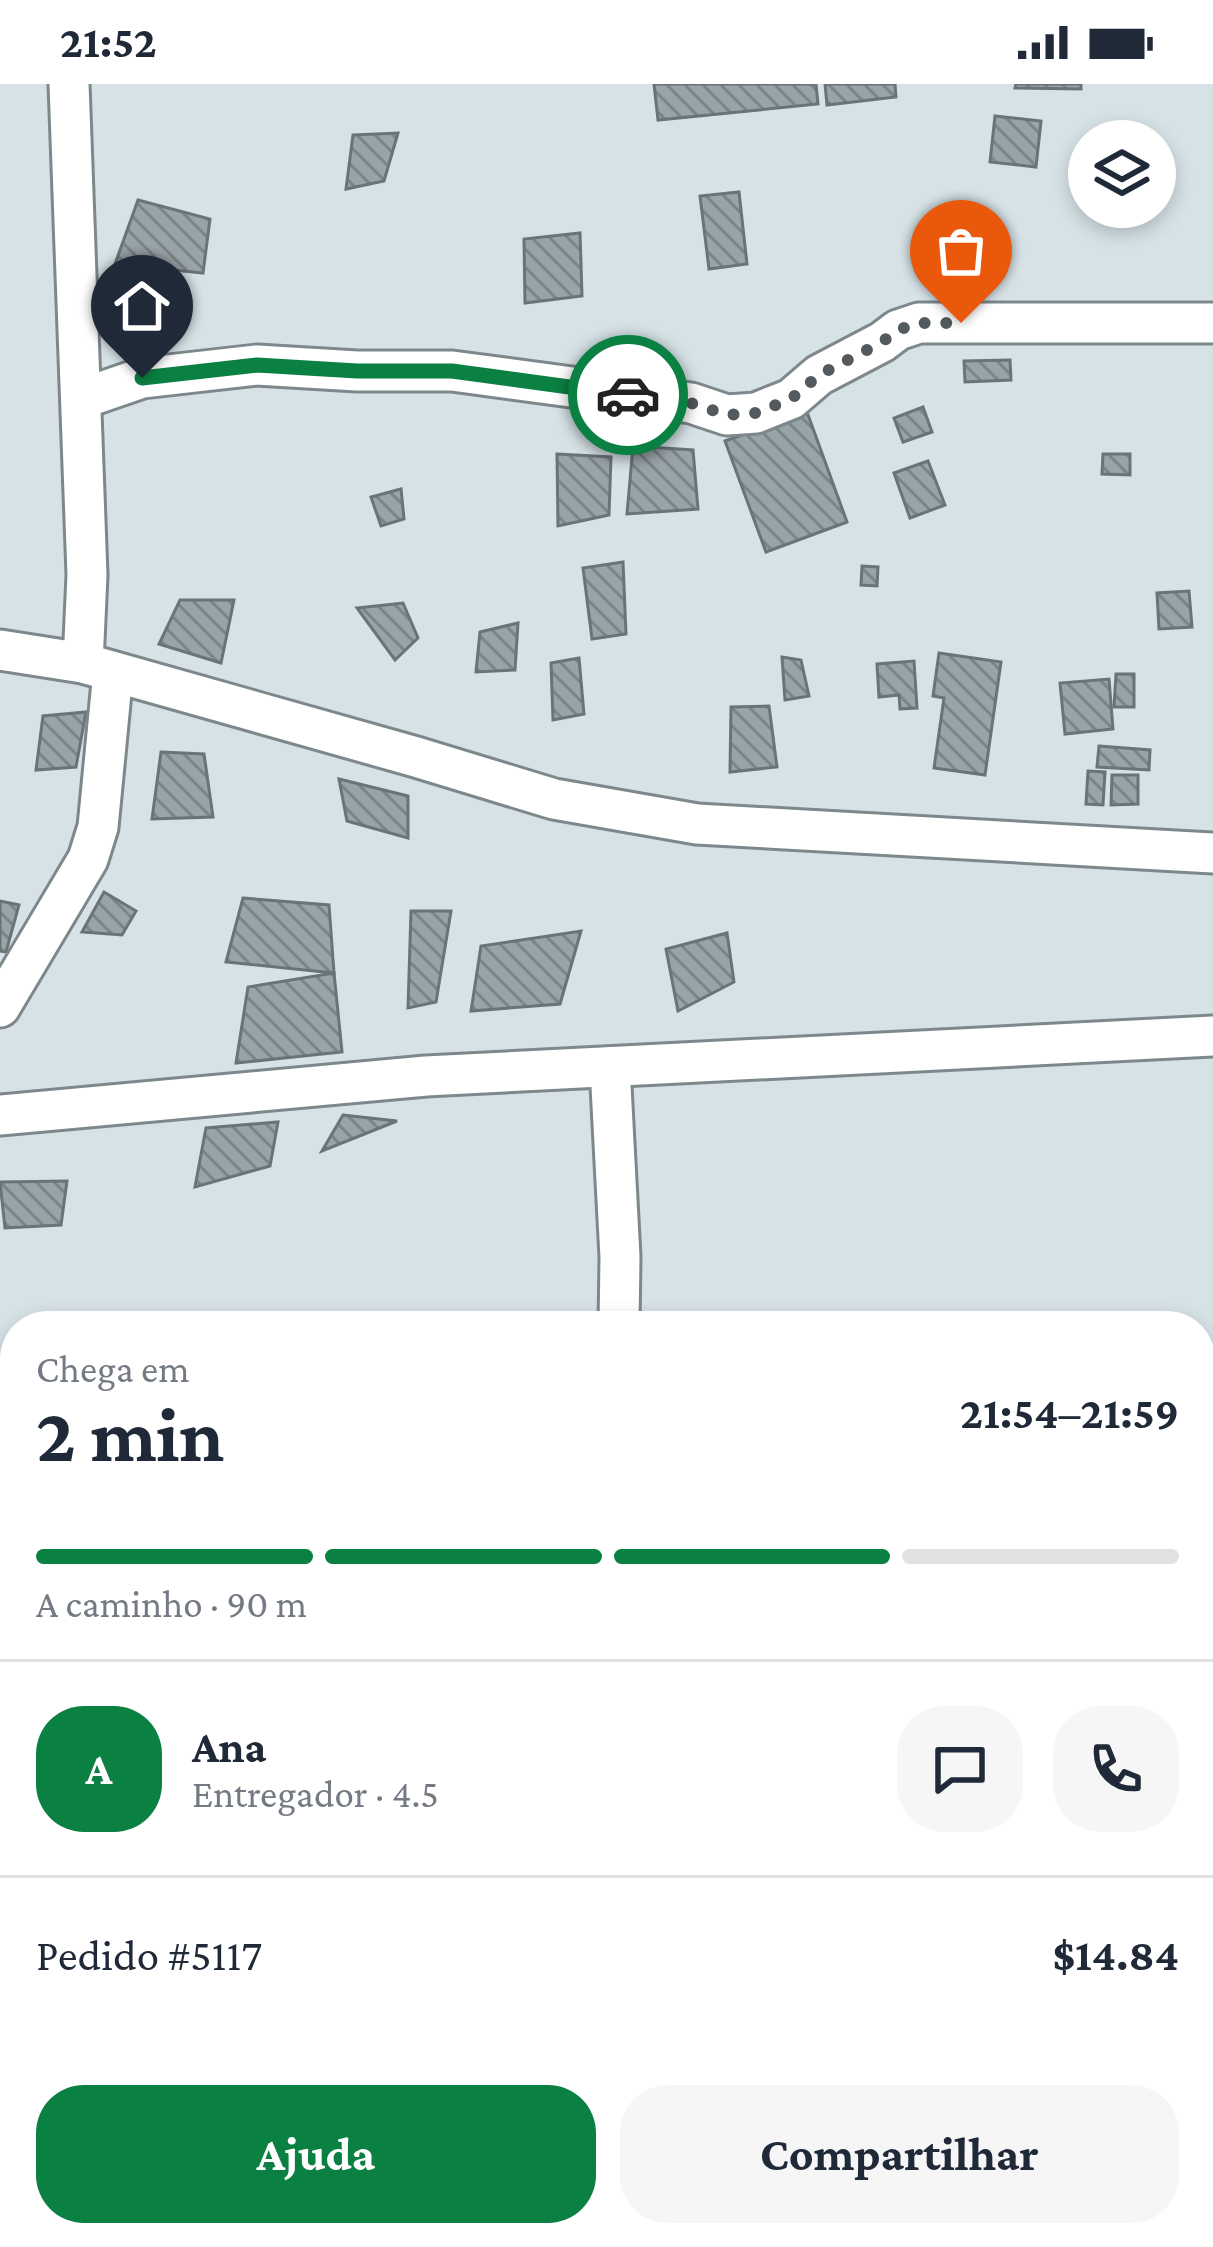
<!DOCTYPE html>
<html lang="pt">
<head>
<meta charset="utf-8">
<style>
  body { margin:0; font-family:"Crimson Pro",serif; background:#f6f6f7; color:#1f2937; height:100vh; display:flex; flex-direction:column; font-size:45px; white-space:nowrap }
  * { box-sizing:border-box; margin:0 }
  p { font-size:39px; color:#747a83 }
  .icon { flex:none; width:66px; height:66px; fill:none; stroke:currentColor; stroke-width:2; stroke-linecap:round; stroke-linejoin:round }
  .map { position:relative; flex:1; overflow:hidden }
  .details { position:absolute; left:0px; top:1227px; width:1215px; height:936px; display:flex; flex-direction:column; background:#fff; border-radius:48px 48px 0 0; box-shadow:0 6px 18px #0003 }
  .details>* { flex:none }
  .buttons { position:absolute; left:1068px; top:36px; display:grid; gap:24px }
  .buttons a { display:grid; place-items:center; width:108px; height:108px; border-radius:50%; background:#fff; box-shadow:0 6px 18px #0003; font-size:60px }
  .pin { position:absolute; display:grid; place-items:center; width:102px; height:102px; color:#fff; margin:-123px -51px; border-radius:50% 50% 50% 0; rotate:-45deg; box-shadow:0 0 12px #0007 }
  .pin .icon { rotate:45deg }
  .courier { position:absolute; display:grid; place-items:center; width:120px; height:120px; margin:-60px; border:9px solid #0b8043; border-radius:50%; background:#fff; color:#222; box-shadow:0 3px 15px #0007 }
  .head em { font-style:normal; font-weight:700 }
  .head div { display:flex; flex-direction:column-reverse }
  .head { display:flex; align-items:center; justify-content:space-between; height:204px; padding:0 36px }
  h1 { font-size:78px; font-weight:700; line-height:90px }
  .bar { display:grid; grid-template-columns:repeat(4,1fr); gap:18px 12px; align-content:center; height:144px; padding:0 36px }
  .bar i { height:15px; border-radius:9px; background:#e0e1e3 }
  .bar .selected { background:#0b8043 }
  .bar p { grid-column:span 4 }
  .line { display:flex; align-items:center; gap:30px; padding:0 36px; border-top:3px solid #e0e1e3 }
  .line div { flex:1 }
  .round { display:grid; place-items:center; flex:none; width:126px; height:126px; border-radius:48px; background:#f6f6f7 }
  .button { display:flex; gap:24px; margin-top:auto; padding:24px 36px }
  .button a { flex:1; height:138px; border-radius:48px; background:#0b8043; color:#fff; font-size:48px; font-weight:700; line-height:138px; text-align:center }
  .button a+a { background:#f6f6f7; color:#1f2937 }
  .status { display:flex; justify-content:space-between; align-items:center; height:84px; padding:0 60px; background:#fff; direction:ltr }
  .status svg { height:33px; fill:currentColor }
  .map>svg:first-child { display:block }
  .building { fill:url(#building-back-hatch); stroke:#697477; stroke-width:3 }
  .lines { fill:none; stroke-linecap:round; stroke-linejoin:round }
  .street-casing { stroke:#7d888c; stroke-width:45 }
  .path { stroke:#737b7f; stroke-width:6; stroke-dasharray:9 9; stroke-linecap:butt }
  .street { stroke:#fff; stroke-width:39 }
  .done { stroke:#535a5d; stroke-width:12; stroke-dasharray:0 21.6 }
  .route { stroke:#0b8043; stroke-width:15 }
</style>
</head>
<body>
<div class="status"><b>21:52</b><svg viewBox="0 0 49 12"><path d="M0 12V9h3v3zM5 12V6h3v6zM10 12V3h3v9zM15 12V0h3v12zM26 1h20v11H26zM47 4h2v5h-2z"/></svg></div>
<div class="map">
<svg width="1213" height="2163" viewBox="0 0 1213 2163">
  <defs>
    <pattern id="building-back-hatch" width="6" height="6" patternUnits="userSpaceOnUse" patternTransform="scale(3)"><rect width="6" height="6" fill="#99a4a8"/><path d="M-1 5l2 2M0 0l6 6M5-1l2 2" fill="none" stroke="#7b8488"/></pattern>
  </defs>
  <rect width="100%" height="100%" fill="#d6e2e6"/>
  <!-- building -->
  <g class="building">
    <polygon points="654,0 816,0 818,20 658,36"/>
    <polygon points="825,0 895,0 896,13 827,21"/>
    <polygon points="1016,0 1081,0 1081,5 1015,4"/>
    <polygon points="995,32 1041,37 1036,83 990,78"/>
    <polygon points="398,49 384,97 346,105 353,51"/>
    <polygon points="739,108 747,180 709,185 700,112"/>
    <polygon points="138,116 210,135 203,189 115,180"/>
    <polygon points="970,132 971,176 952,176 951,133"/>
    <polygon points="580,149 582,212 525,219 524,155"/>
    <polygon points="1010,276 1011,296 965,298 964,277"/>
    <polygon points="923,323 932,348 903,358 894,334"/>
    <polygon points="807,328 847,438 766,468 725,357"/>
    <polygon points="633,362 693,366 698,425 627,430"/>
    <polygon points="557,370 611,373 609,431 558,442"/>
    <polygon points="1103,370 1130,370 1130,391 1102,390"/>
    <polygon points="928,377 945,421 910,434 894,389"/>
    <polygon points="401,405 404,435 381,442 371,413"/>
    <polygon points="623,478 626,550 592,555 583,484"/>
    <polygon points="862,482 878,483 877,502 861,501"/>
    <polygon points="1189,507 1192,543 1159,545 1157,509"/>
    <polygon points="180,516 234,516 221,579 159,560"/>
    <polygon points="403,519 418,554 395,576 357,524"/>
    <polygon points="518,539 515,586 476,588 480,548"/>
    <polygon points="939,569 1001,578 985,691 934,684 944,614 933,612"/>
    <polygon points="782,573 801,576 809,612 785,616"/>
    <polygon points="579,574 584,630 553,636 551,579"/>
    <polygon points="914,577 917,624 900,625 899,611 879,613 877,580"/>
    <polygon points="1116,590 1134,590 1134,623 1114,623"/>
    <polygon points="1109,595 1113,645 1065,650 1060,599"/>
    <polygon points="769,622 777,683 730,688 731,623"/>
    <polygon points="86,628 76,683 36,686 43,632"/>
    <polygon points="1099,662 1150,666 1149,686 1097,683"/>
    <polygon points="161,668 204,670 213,733 152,735"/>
    <polygon points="1088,687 1105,688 1103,721 1086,720"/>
    <polygon points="1112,691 1138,691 1138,720 1111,721"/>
    <polygon points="339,695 408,712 408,754 347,737"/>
    <polygon points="104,808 136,827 122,851 82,848"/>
    <polygon points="243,814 329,821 334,889 226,878"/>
    <polygon points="0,817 19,821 6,868 0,867"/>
    <polygon points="411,827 451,827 436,918 408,924"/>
    <polygon points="581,847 560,920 471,927 481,862"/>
    <polygon points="727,849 734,898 678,927 666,865"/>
    <polygon points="334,889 342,968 236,979 248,903"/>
    <polygon points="343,1031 397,1037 322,1067"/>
    <polygon points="278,1038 270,1082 195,1103 206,1044"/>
    <polygon points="67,1097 61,1141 5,1144 0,1098"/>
  </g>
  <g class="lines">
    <defs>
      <g id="street">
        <polyline points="69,0 87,491 83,579"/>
        <polyline points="81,315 142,294 257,281 357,287 452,287 691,319 727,331 756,329 791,315 819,291 882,258 898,246 919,239 1213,239"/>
        <polyline points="0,566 83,579 416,673 554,715 697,740 1213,769"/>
        <polyline points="0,923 88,775 98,743 113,588"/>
        <polyline points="610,983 620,1173 619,1242"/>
        <polyline points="0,1031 426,992 1213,952"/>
        <polyline points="1200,1353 1213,1352"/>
        <polyline points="1200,1577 1213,1578"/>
        <polyline points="0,1630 15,1629"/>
        <polyline points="1200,2123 1213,2123"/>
        <polyline points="700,2148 705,2163"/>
        <polyline points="0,2163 15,2109"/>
        <polyline points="794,2163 873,2148"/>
      </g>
    </defs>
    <!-- street casing -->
    <use href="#street" class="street-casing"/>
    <!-- path -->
    <polyline class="path" points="461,2148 464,2163"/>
    <!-- street -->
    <use href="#street" class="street"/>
  </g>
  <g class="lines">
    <!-- done -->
    <polyline class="done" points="628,311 691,319 727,331 756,329 791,315 819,291 882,258 898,246 919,239 961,239"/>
    <!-- route -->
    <polyline class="route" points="142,294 257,281 357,287 452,287 628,311"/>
  </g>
</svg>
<div class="buttons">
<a><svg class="icon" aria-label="layers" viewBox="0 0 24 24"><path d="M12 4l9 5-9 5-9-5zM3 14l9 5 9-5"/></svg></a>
</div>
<div class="pin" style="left:961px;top:239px;background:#ea580c"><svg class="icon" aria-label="bag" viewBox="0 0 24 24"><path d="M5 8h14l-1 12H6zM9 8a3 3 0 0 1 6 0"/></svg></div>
<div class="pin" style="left:142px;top:294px;background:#1f2937"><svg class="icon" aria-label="home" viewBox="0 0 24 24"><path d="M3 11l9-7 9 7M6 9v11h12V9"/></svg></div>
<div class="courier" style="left:628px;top:311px"><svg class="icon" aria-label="car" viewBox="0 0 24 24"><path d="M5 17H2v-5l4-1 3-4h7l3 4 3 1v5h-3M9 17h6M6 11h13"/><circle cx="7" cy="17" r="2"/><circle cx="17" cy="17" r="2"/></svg></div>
<section class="details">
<div class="head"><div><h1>2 min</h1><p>Chega em</p></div><em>21:54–21:59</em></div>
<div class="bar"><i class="selected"></i><i class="selected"></i><i class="selected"></i><i></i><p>A caminho · 90 m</p></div>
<div class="line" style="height:216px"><b class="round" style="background:#0b8043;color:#fff">A</b><div><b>Ana</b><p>Entregador · 4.5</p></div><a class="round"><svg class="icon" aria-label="chat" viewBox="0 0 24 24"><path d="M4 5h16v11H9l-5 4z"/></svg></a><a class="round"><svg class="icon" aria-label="phone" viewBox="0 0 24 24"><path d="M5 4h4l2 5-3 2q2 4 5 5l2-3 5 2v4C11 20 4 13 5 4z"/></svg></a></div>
<div class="line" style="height:156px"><div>Pedido #5117</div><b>$14.84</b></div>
<div class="button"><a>Ajuda</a><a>Compartilhar</a></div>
</section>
</div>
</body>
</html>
